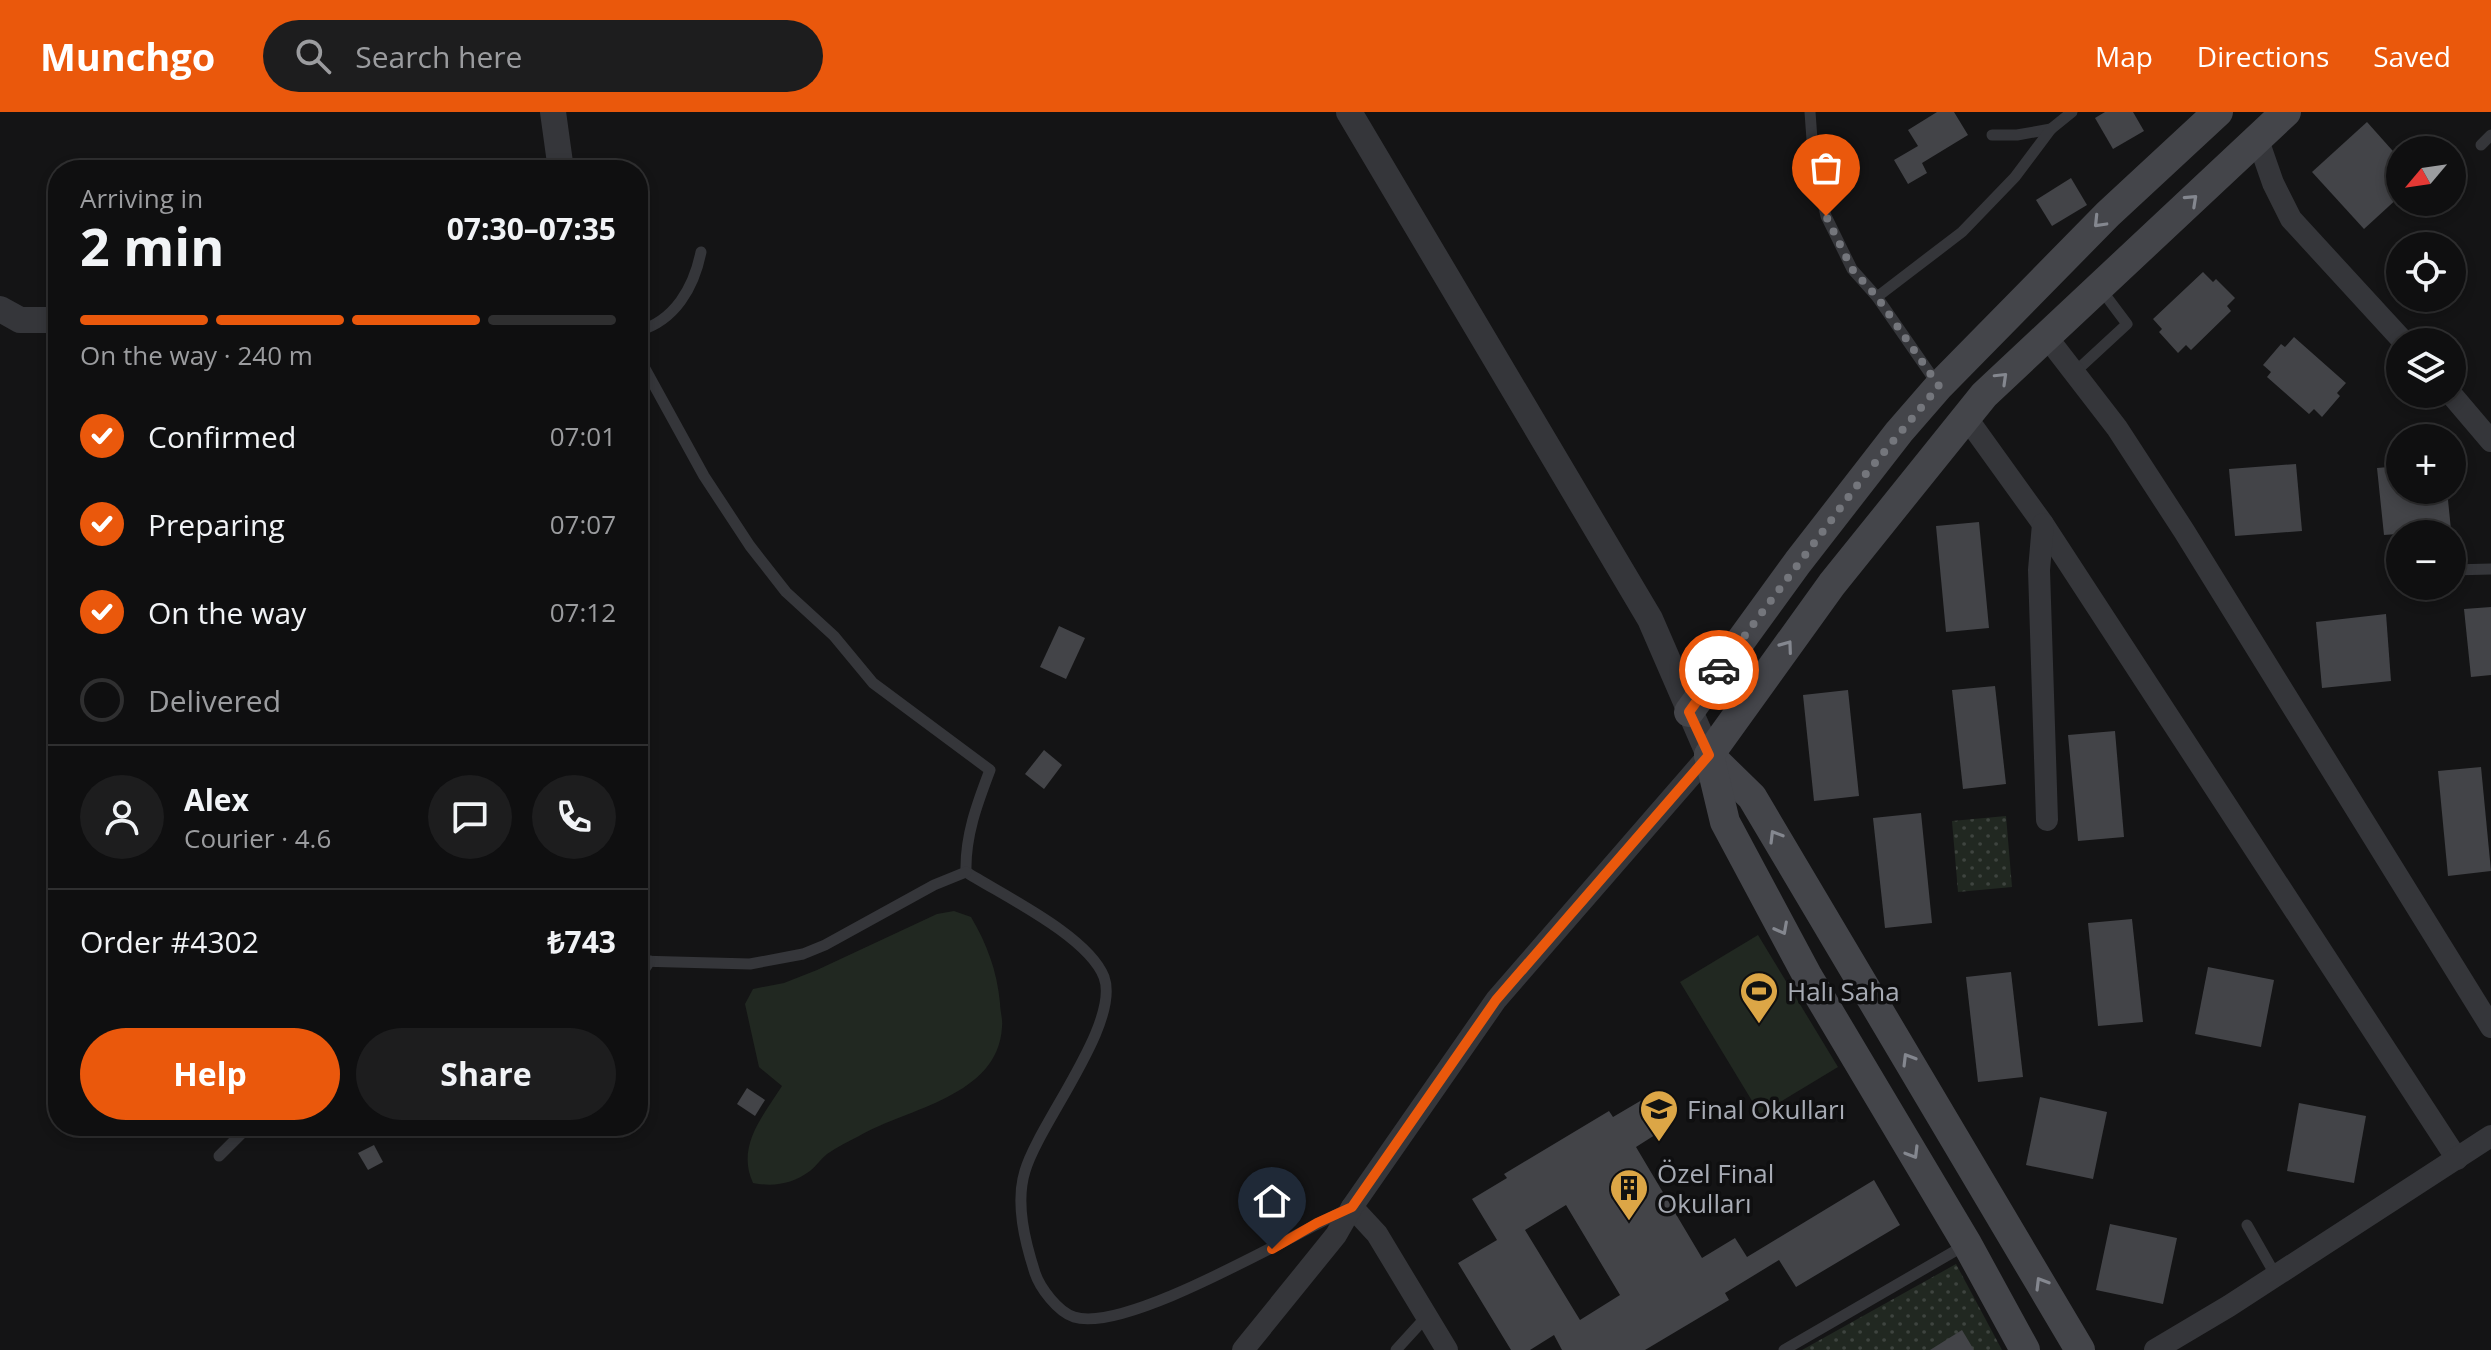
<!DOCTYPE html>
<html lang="en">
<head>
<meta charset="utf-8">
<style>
  body { margin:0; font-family:"Open Sans",sans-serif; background:#1d1d1e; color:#f1f3f6; height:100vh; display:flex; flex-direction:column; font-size:30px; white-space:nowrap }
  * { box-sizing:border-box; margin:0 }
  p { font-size:26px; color:#9b9c9f }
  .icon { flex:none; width:44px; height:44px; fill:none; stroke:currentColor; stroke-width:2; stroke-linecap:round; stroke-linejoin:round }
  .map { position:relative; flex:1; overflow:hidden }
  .panel { position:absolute; left:48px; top:48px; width:600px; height:976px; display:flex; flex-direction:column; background:#0f0f10; border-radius:32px; box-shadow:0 4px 12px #0003,0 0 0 2px #2f2f30 }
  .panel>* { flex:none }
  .needle { width:52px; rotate:241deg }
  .buttons { position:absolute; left:2386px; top:24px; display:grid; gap:16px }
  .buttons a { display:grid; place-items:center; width:80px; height:80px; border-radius:50%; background:#0f0f10; box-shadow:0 4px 12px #0003,0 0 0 2px #2f2f30; font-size:40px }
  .pin { position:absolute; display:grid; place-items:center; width:68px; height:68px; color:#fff; margin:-82px -34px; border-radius:50% 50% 50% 0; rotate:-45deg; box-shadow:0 0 8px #0007 }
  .pin .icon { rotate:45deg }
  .courier { position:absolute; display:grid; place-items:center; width:80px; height:80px; margin:-40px; border:6px solid #ea580c; border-radius:50%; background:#fff; color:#222; box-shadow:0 2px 10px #0007 }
  .headline em { font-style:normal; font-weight:700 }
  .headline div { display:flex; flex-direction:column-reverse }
  .headline { display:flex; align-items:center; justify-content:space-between; height:136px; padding:0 32px }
  h1 { font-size:52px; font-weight:700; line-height:60px }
  .bar { display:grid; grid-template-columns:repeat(4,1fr); gap:12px 8px; align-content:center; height:96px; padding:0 32px }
  .bar i { height:10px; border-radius:6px; background:#2f2f30 }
  .bar .on { background:#ea580c }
  .bar p { grid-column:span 4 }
  .line { display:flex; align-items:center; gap:20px; padding:0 32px; border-top:2px solid #2f2f30 }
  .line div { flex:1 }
  .round { display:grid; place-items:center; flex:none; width:84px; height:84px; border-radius:42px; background:#1d1d1e }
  ol { padding:0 32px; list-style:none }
  li { display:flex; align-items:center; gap:24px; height:88px }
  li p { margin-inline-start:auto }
  li .icon { padding:8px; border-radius:50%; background:#ea580c; color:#fff; stroke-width:4 }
  li:last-child { color:#9b9c9f }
  li i { width:44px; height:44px; border:4px solid #2f2f30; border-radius:50% }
  .action { display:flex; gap:16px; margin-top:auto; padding:16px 32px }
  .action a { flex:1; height:92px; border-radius:48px; background:#ea580c; color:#fff; font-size:32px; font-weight:700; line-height:92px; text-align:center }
  .action a+a { background:#1d1d1e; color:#f1f3f6 }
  header { display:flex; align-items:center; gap:48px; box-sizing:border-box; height:112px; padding:0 40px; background:#ea580c; color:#fff }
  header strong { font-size:38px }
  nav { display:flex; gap:44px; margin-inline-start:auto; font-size:28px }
  .search { width:560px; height:72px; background:#1d1d1e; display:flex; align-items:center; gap:20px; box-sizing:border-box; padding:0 28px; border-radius:44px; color:#9b9c9f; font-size:30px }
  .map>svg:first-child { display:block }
  .grass { fill:url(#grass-dots) }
  .garden { fill:#212821 }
  .building { fill:#434448; fill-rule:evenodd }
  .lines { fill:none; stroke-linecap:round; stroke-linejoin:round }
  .service { stroke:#35363a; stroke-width:11 }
  .minor { stroke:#35363a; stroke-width:22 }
  .tertiary { stroke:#35363a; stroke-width:26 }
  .secondary { stroke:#44454a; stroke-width:30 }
  .oneway { stroke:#84878f }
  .done { stroke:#74767c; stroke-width:8; stroke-dasharray:0 14.4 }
  .route { stroke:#ea580c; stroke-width:10 }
  .labels { text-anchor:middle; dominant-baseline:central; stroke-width:7; stroke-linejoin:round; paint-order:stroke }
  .poi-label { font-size:26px; fill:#a7abb4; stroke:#0f0f10; text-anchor:start }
</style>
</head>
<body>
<header>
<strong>Munchgo</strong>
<div class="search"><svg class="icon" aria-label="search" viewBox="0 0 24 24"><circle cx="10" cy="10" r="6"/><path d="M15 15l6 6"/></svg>Search here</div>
<nav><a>Map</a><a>Directions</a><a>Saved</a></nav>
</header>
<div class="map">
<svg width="2491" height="1238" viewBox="0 0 2491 1238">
  <defs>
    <pattern id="grass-dots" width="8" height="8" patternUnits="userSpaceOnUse" patternTransform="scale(2)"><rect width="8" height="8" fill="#212821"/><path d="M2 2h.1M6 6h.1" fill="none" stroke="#3e443f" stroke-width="1.8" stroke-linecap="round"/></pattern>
  </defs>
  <rect width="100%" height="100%" fill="#141415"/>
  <!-- grass -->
  <g class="grass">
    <polygon points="2006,704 2012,775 1958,780 1952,709"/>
    <polygon points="1956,1152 2002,1238 1802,1238"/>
  </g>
  <!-- garden -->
  <g class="garden">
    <path d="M954,799L971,805C987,832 997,859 1000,891C1000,899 1003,907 1002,915C998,985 907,996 859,1024C849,1029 837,1035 827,1042C821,1047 816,1054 810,1059C792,1072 774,1075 753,1071C736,1034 763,1004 782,974L759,955L745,892L753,877L784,871L817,858L937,802Z"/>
    <polygon points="1758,823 1838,955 1760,1002 1680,870"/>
  </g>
  <!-- building -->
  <g class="building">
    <polygon points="1937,0 1954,0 1968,23 1922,51 1927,61 1908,72 1894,48 1918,34 1908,18"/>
    <polygon points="2105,0 2133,0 2144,19 2113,37 2095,6"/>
    <polygon points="2367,10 2400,47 2400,84 2364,117 2312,60"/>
    <polygon points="2071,66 2087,93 2052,114 2036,88"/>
    <polygon points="2203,160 2213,170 2216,167 2235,186 2227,194 2231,199 2191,238 2186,233 2178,241 2159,220 2162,217 2153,207"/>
    <polygon points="2294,225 2346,271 2337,281 2340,284 2322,305 2314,297 2309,302 2267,265 2271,260 2263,253 2281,232 2285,235"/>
    <polygon points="2296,352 2302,419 2235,424 2229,357"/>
    <polygon points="2400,354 2400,378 2447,378 2451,418 2384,423 2377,356"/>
    <polygon points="1979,410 1989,516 1946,520 1936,414"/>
    <polygon points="2491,495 2491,563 2471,565 2464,497"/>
    <polygon points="2386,502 2391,569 2322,576 2316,510"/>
    <polygon points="1059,514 1085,526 1066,567 1040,555"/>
    <polygon points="1995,574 2006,672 1963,677 1952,578"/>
    <polygon points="1848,578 1859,684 1814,689 1803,583"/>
    <polygon points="2115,619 2124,725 2078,729 2068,623"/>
    <polygon points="1044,638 1062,653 1044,677 1025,662"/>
    <polygon points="2481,655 2491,759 2448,764 2438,659"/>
    <polygon points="1921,701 1932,811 1885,816 1873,706"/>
    <polygon points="2132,807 2143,910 2098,914 2088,811"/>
    <polygon points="2208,855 2274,868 2261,935 2195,922"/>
    <polygon points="2011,860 2023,965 1978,970 1966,865"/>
    <polygon points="747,976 765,988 755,1004 737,992"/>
    <path d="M1647,985L1666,1016L1636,1035L1702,1146L1735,1126L1747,1145L1874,1068L1900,1113L1796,1175L1779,1148L1725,1181L1729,1188L1645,1238H1562L1554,1223L1530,1238H1511L1458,1151L1497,1128L1472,1087L1507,1066L1504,1062L1609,999L1613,1005ZM1566,1093L1620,1183L1580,1208L1525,1118Z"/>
    <polygon points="2040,985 2107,1000 2093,1067 2026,1053"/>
    <polygon points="2299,991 2366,1004 2354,1071 2287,1059"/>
    <polygon points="374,1033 383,1050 368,1058 358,1041"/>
    <polygon points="2110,1112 2177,1126 2163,1192 2096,1178"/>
    <polygon points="1962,1218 1974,1238 1930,1238"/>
  </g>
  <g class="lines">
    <!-- service -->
    <g class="service">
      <polyline points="1810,0 1814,55 1826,104 1852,157 1877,185 1938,273"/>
      <polyline points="1992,23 2017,23 2051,17"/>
      <polyline points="2481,33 2491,23"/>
      <polyline points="1877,185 1962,120 2015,65 2051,17 2072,0"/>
      <path d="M638,219C675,209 694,175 701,140"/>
      <path d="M638,244L704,364L750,434L786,480L834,524L873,571L990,658C977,692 965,724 966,760"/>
      <polyline points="2075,260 2127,212 2100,176"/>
      <polyline points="2452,458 2491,457"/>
      <path d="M966,760C1004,784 1088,824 1104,865C1121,911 1039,1011 1025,1059C1015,1091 1025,1130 1035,1161C1040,1176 1058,1200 1074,1205C1126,1222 1294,1121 1348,1097"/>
      <polyline points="638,849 750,852 803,842 825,833 934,773 966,760"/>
      <polyline points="638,867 650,849"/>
      <polyline points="219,1044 249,1014"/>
      <polyline points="2247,1113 2276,1164"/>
      <polyline points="1396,1238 1427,1204"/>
      <polyline points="1784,1238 1967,1132"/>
    </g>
    <!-- minor -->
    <g class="minor">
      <polyline points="2258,28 2273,71 2291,107 2404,230"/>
      <polyline points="2046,224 2117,316 2184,419 2491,915"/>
      <polyline points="2451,282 2491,329"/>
      <polyline points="1966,305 2043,412 2457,1047"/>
      <polyline points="2043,412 2039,458 2047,708"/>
      <polyline points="1352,1095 1377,1122 1447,1238"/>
      <polyline points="1243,1238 1336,1123 1352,1095 1496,888 1709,643"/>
      <polyline points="2155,1238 2229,1194 2491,1024"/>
    </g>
    <!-- tertiary -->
    <g class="tertiary">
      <polyline points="553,0 561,58"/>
      <polyline points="1349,0 1650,507 1709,643"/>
      <polyline points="0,197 20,208 58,208"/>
    </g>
    <!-- secondary -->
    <g class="secondary">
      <polyline points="1689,600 1798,450 1899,320 1939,274 2108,102 2218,0"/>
      <polyline points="1709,643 1752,685 2080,1238"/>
      <polyline points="2025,1238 1967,1132 1808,865 1725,710 1709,643 1832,472 1984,283 2286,0"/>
    </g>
  </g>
  <!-- one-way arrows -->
  <defs><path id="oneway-chevron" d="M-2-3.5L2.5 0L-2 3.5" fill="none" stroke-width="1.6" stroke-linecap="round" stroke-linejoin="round" transform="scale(2)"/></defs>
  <g class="oneway">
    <use href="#oneway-chevron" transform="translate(2192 88) rotate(-43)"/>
    <use href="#oneway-chevron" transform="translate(2099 110) rotate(134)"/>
    <use href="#oneway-chevron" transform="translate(2002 266) rotate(-44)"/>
    <use href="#oneway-chevron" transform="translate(1787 534) rotate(-54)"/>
    <use href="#oneway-chevron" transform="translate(1775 724) rotate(-121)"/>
    <use href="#oneway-chevron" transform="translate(1782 817) rotate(62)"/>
    <use href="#oneway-chevron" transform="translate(1908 947) rotate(-121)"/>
    <use href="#oneway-chevron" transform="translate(1913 1041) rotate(59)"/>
    <use href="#oneway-chevron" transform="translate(2041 1171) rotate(-121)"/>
  </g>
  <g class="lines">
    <!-- done -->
    <polyline class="done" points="1719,558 1865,363 1939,274 1877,185 1852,157 1826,104"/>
    <!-- route -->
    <polyline class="route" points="1272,1137 1317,1111 1352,1095 1496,888 1709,643 1689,600 1719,558"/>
  </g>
  <!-- icons -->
  <defs>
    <symbol id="stadium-pin" viewBox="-11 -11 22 30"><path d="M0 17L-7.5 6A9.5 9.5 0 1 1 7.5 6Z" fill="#dca646" stroke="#0f0f10"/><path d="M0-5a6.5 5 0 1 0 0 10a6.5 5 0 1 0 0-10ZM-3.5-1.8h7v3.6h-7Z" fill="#111"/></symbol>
    <symbol id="school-pin" viewBox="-11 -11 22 30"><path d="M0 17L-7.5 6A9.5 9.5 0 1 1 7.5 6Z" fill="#dca646" stroke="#0f0f10"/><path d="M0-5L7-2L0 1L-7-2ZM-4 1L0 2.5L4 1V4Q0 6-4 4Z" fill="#111"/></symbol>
    <symbol id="building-pin" viewBox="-11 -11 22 30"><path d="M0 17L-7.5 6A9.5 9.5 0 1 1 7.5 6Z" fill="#dca646" stroke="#0f0f10"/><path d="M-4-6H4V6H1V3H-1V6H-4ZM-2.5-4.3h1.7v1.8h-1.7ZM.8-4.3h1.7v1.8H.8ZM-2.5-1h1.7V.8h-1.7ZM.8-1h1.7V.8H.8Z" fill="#111"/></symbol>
  </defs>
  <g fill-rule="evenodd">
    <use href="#stadium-pin" x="1737" y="857" width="44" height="60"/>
    <use href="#school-pin" x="1637" y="975" width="44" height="60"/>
    <use href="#building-pin" x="1607" y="1054" width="44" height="60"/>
  </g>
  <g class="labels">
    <!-- poi labels -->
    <g class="poi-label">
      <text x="1787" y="879">Halı Saha</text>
      <text x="1687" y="997">Final Okulları</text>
      <text x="1657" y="1061">Özel Final<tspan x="1657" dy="30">Okulları</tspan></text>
    </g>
  </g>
</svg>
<div class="buttons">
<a><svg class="needle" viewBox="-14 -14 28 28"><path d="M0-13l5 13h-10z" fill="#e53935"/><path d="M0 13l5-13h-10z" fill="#9b9c9f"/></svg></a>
<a><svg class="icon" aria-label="locate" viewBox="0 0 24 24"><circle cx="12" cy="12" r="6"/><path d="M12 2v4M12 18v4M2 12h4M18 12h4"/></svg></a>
<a><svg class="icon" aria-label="layers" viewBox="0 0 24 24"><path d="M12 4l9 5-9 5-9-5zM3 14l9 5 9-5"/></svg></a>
<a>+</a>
<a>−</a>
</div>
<div class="pin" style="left:1826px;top:104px;background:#ea580c"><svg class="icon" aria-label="bag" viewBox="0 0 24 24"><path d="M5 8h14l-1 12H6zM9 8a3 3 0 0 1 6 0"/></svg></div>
<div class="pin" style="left:1272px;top:1137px;background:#1f2937"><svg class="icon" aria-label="home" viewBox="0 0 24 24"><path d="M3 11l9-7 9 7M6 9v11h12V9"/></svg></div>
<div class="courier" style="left:1719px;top:558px"><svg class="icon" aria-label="car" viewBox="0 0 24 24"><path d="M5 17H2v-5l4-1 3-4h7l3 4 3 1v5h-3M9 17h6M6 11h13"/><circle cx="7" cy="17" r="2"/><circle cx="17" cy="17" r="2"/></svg></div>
<section class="panel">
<div class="headline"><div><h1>2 min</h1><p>Arriving in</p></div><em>07:30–07:35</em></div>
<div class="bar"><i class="on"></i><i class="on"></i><i class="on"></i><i></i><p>On the way · 240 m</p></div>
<ol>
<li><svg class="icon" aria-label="check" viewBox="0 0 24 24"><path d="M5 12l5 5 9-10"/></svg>Confirmed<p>07:01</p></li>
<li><svg class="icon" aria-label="check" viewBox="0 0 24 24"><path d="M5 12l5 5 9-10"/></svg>Preparing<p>07:07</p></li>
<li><svg class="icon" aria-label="check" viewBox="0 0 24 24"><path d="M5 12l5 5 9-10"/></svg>On the way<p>07:12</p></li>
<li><i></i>Delivered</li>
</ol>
<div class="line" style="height:144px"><a class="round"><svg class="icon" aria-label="person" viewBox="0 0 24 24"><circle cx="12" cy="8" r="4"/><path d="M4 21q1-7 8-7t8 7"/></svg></a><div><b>Alex</b><p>Courier · 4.6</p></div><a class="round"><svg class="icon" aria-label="chat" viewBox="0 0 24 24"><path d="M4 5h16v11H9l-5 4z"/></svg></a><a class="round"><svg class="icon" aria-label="phone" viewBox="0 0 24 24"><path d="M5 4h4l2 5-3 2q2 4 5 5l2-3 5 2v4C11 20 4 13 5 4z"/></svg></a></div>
<div class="line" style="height:104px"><div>Order #4302</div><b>₺743</b></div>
<div class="action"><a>Help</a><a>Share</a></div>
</section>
</div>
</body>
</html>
